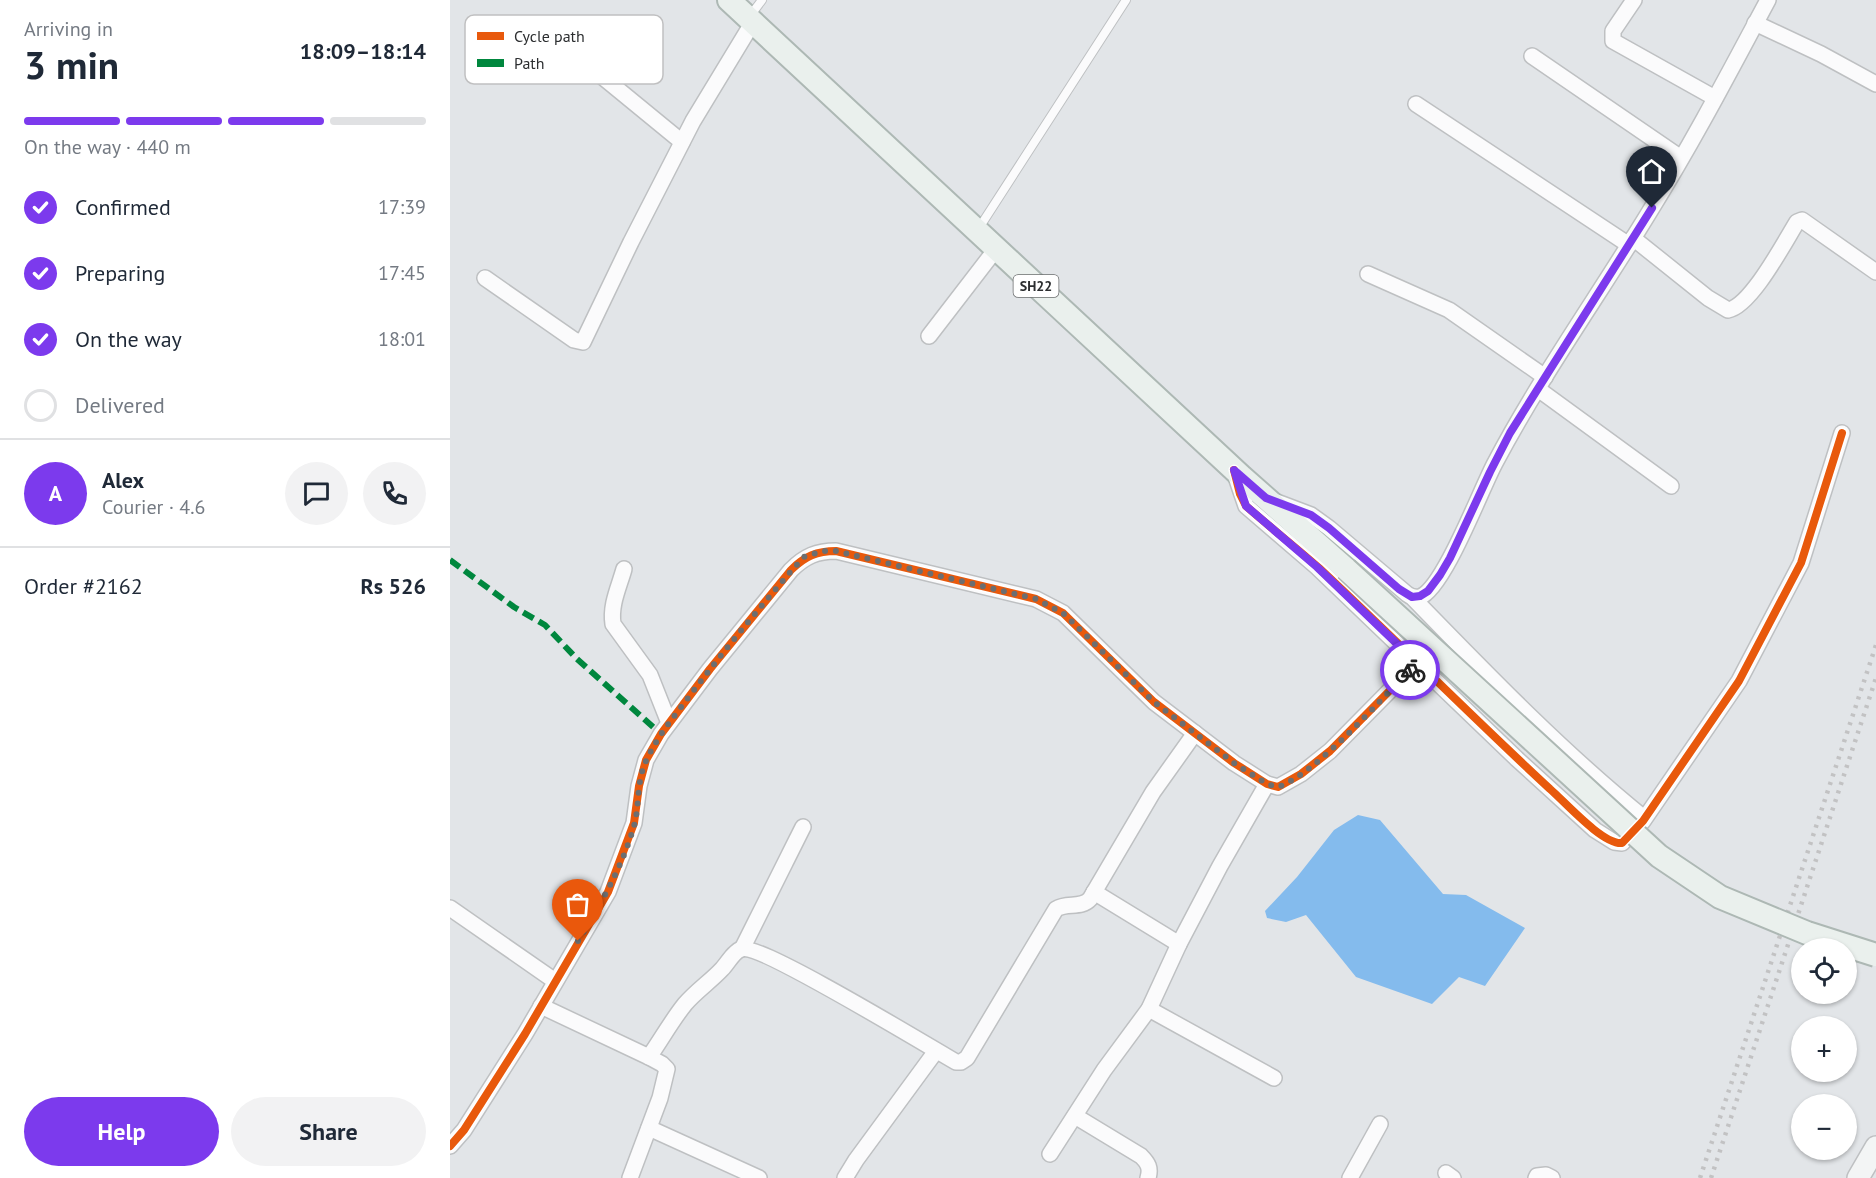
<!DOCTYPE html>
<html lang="en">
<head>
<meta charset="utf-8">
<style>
  body { margin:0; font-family:"PT Sans",sans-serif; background:#f2f2f3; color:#1f2937; height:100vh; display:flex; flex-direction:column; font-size:22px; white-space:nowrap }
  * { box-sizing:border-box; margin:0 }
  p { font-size:20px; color:#747a83 }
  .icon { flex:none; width:33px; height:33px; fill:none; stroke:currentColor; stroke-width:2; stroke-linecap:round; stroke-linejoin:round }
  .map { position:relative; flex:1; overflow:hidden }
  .panel { display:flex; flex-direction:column; background:#fff; width:450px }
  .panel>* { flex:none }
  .buttons { position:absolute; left:1341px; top:938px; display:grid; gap:12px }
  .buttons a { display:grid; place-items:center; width:66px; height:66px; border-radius:50%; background:#fff; box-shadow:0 2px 4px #0004; font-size:30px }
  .pin { position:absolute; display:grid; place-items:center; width:51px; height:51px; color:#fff; margin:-62px -26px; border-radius:50% 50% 50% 0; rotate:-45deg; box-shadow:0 0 6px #0007 }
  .pin .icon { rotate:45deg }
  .courier { position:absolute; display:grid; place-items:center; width:60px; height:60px; margin:-30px; border:4px solid #7c3aed; border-radius:50%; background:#fff; color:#222; box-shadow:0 2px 8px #0007 }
  .head em { font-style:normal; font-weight:800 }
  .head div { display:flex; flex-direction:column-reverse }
  .head { display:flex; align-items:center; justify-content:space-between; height:102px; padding:0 24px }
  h1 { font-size:39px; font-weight:800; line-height:45px }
  .bar { display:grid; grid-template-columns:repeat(4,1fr); gap:9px 6px; align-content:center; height:72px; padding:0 24px }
  .bar i { height:8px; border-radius:4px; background:#e0e1e3 }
  .bar .active { background:#7c3aed }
  .bar p { grid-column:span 4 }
  .line { display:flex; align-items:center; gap:15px; padding:0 24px; border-top:2px solid #e0e1e3 }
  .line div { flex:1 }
  .round { display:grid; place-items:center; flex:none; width:63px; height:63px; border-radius:32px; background:#f2f2f3 }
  ol { padding:0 24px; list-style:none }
  li { display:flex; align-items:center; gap:18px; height:66px }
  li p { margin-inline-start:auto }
  li .icon { padding:6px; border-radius:50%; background:#7c3aed; color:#fff; stroke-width:4 }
  li:last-child { color:#747a83 }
  li i { width:33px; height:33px; border:3px solid #e0e1e3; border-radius:50% }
  .cta { display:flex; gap:12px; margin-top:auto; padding:12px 24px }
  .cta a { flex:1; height:69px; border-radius:36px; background:#7c3aed; color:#fff; font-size:24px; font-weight:800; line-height:69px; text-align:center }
  .cta a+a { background:#f2f2f3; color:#1f2937 }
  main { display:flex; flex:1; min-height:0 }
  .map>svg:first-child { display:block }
  .water { fill:#84bbed }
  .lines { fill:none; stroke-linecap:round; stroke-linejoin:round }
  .lane-casing { stroke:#bec0c2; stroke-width:10 }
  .street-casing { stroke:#bec0c2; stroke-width:18 }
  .secondary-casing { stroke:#bec0c2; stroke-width:24 }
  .primary-casing { stroke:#adb8b4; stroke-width:26 }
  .lane { stroke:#fbfbfc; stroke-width:8 }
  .street { stroke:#fbfbfc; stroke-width:15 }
  .secondary { stroke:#f3f5f5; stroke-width:21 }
  .primary { stroke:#eaf0ed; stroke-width:22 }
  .rail { stroke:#c2c2c3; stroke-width:4.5; stroke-dasharray:3 6; stroke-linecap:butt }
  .primary-bridge-casing { stroke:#adb8b4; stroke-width:26; stroke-linecap:butt }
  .primary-bridge { stroke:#eaf0ed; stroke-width:22 }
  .quiet { stroke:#00873e; stroke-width:6; stroke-dasharray:12 6; stroke-linecap:butt }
  .cycleway-casing { stroke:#fff; stroke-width:11 }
  .cycleway { stroke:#e8590c; stroke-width:8 }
  .done { stroke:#6c6e70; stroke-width:6; stroke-dasharray:0 10.8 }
  .route { stroke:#7c3aed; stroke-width:8 }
  .labels { text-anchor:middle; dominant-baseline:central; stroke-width:6; stroke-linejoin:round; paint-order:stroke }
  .shield { fill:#fff; stroke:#6b6d6e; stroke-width:1.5 }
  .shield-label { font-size:14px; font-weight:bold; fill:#2c2e30 }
  .key { fill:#fff; stroke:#c0c0c1; stroke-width:1.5 }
  .key-label { font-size:16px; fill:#2c2e30 }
</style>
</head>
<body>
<main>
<section class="panel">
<div class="head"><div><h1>3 min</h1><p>Arriving in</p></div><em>18:09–18:14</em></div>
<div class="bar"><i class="active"></i><i class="active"></i><i class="active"></i><i></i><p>On the way · 440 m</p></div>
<ol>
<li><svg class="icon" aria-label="check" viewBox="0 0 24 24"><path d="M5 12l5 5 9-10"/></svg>Confirmed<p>17:39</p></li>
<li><svg class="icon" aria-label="check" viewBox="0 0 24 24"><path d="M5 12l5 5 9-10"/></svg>Preparing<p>17:45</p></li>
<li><svg class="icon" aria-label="check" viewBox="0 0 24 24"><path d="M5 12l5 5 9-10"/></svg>On the way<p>18:01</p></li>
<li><i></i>Delivered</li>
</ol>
<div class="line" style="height:108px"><b class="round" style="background:#7c3aed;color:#fff">A</b><div><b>Alex</b><p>Courier · 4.6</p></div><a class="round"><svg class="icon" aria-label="chat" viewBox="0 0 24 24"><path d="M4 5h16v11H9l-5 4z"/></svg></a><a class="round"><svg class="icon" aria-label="phone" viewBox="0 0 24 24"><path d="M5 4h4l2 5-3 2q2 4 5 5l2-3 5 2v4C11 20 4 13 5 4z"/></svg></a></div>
<div class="line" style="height:78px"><div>Order #2162</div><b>Rs 526</b></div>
<div class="cta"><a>Help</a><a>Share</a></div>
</section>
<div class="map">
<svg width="1426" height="1178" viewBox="0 0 1426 1178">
  <rect width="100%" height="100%" fill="#e2e5e8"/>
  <!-- water -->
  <polygon class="water" points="908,815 930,820 993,894 1016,895 1075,928 1035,986 1009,977 982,1004 906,977 856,915 836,922 817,918 815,911 847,877 884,830"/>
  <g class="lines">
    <defs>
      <g id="lane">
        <polyline points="300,16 312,0"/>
        <polyline points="529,228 676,0"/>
      </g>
      <g id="street">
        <polyline points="1184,0 1163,31 1163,41 1265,98"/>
        <polyline points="1305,23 1371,54 1426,84"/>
        <polyline points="104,37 232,142"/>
        <polyline points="1082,56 1231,158"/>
        <polyline points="966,104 1179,245"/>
        <path d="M1183,238L1258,298L1278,310C1301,306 1334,243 1347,222L1352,220L1426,272"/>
        <polyline points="918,274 999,310 1095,377"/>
        <polyline points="35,278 124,340 133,342 181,242 243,121 303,22"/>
        <polyline points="479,336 546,249"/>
        <polyline points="1088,389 1221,486"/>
        <polyline points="784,471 796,506 867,567 1067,759 1145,830 1164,842 1172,843 1193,821 1289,681 1351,563 1392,433"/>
        <path d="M824,501L861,515L879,528L957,594C961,597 965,598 970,597C994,588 1031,489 1045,463C1091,376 1149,295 1200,211C1243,142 1280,71 1318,0"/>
        <path d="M174,569C169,587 160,605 163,624L200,675L219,723"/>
        <path d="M962,597C1037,674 1111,751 1194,818"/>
        <polyline points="644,892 729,944"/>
        <polyline points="0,908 105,981"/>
        <polyline points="292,949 353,827"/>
        <polyline points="91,1006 199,1057 212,1064 217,1069 210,1098 180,1178"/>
        <polyline points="699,1009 824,1078"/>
        <path d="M199,1057C211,1040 222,1020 235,1004C246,991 261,981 272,969C278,963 283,952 291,949C309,943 478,1046 506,1062H511L517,1058L606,909C617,902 631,909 640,899L703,792L745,733"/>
        <path d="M625,1116L691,1156C698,1163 701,1168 698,1178"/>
        <polyline points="199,1128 309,1178"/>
        <path d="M0,1146L14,1130L75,1034L158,892L184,823L189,786L196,760L211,734L260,669L341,570C355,556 367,551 386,551L586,599L613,613L704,702L784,763L817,784L828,787L851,774L880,751L967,663"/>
        <polyline points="600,1154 654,1070 699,1009 729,944 770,866 817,784"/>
        <polyline points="996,1173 1003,1178"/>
        <polyline points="395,1178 406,1160 486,1051"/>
        <polyline points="900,1178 930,1124"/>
        <polyline points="1086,1178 1087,1176 1096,1175 1102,1178"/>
      </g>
      <polyline id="secondary" points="1408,1178 1426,1147"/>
      <polyline id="primary" points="279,0 792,477 896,569"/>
    </defs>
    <!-- lane casing -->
    <use href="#lane" class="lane-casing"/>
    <!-- street casing -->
    <use href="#street" class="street-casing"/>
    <!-- secondary casing -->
    <use href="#secondary" class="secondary-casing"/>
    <!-- primary casing -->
    <use href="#primary" class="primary-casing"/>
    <!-- lane -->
    <use href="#lane" class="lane"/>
    <!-- street -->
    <use href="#street" class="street"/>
    <!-- secondary -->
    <use href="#secondary" class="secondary"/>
    <!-- primary -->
    <use href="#primary" class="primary"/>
    <!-- rail -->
    <g class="rail">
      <polyline points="1250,1178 1426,645"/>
      <polyline points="1261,1178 1426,678"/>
    </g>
    <defs>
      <polyline id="primary-bridge" points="896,569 1209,856 1270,897 1357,933 1426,955"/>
    </defs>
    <!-- primary-bridge casing -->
    <use href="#primary-bridge" class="primary-bridge-casing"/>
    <!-- primary-bridge -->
    <use href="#primary-bridge" class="primary-bridge"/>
    <!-- quiet -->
    <polyline class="quiet" points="0,560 64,607 95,625 127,659 211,734"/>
    <defs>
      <g id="cycleway">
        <path d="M784,470L790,494L796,506C820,527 845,547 869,568C947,641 1022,717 1100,789C1115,802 1153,845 1172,843L1193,821L1289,681L1351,563L1392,433"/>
        <path d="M0,1146L14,1130L75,1034L158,892L184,823L189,786L196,760L211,734L260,669L341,570C355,556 367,551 386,551L586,599L613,613L704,702L784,763L817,784L828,787L851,774L880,751L967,663"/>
      </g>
    </defs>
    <!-- cycleway casing -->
    <use href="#cycleway" class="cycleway-casing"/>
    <!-- cycleway -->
    <use href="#cycleway" class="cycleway"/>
  </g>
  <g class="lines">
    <!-- done -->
    <path class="done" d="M128,941C150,905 172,868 184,826C190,804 186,780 197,759C207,737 223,718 238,698C271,654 306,612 342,570L354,557L372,551H386L586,599L613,613L704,702L784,763L817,784L828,787C868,772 928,702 960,670"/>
    <!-- route -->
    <polyline class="route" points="960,670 967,663 867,567 796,506 784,470 816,498 861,515 879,528 949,589 962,597 970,596 978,591 990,575 1000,558 1040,472 1060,433 1202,208"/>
  </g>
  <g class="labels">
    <!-- shield labels -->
    <rect class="shield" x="563.5" y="275" width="45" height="22" rx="4.5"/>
    <g class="shield-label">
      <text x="586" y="286">SH22</text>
    </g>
  </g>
  <!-- legend -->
  <rect x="15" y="15" width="198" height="69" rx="9" class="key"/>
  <rect x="27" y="32" width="27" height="8" fill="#e8590c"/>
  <rect x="27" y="59" width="27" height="8" fill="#00873e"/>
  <g class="key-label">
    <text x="64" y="42">Cycle path</text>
    <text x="64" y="69">Path</text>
  </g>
</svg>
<div class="buttons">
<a><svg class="icon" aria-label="locate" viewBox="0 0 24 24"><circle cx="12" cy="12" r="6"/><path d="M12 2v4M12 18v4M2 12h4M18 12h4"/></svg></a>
<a>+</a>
<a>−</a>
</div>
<div class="pin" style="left:128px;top:941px;background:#ea580c"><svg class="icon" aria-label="bag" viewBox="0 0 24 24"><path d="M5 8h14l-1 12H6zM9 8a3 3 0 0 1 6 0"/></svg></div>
<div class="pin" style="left:1202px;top:208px;background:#1f2937"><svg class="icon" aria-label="home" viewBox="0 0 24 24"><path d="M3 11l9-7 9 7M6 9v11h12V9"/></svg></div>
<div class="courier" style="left:960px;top:670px"><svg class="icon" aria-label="bike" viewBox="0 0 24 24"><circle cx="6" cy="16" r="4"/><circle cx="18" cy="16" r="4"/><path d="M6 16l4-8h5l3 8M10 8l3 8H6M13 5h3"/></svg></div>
</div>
</main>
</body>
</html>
